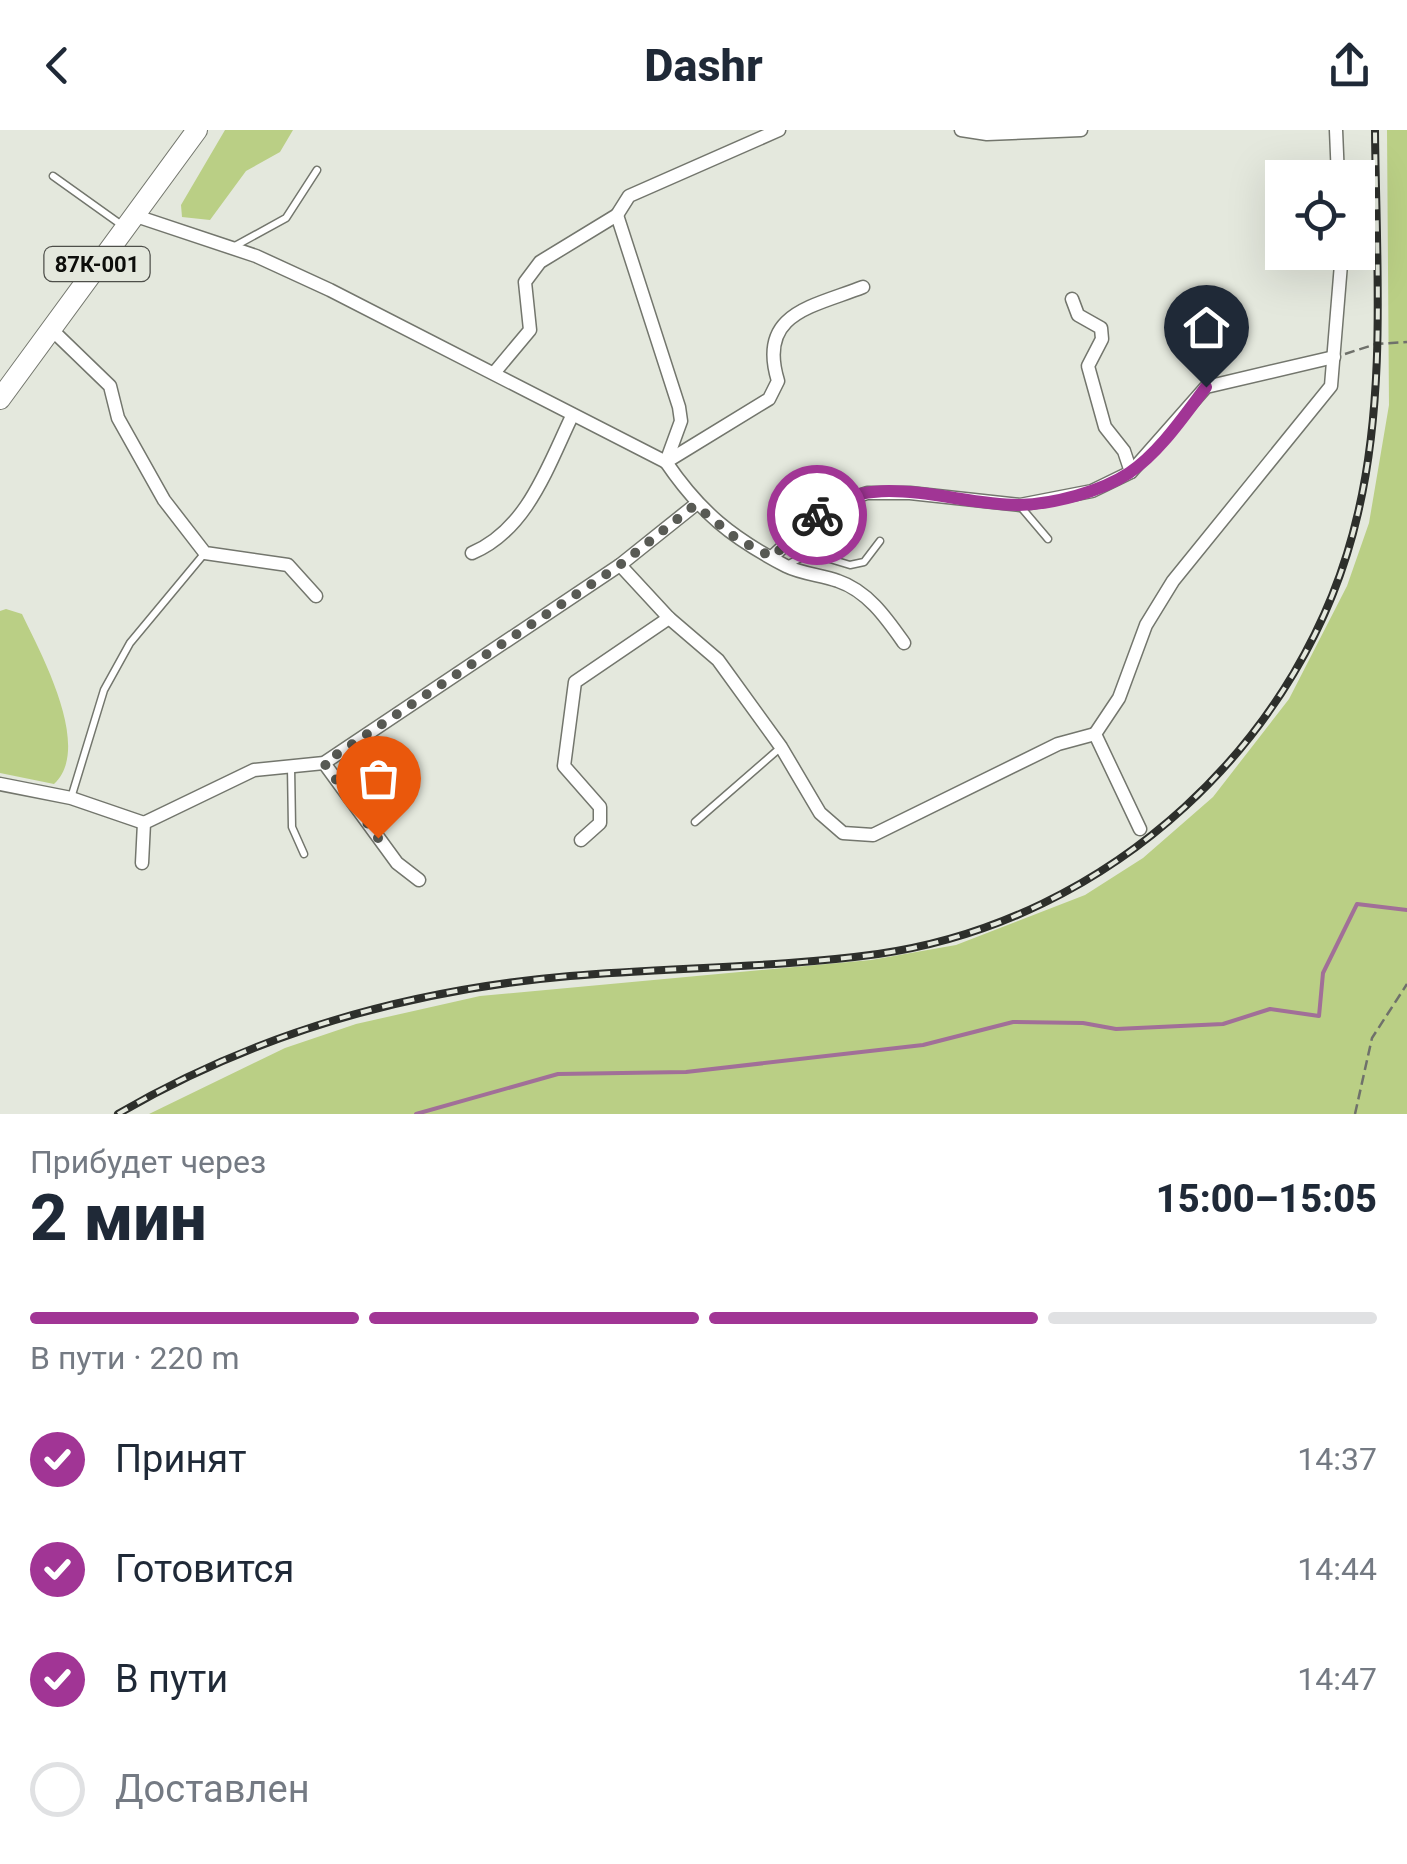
<!DOCTYPE html>
<html lang="ru">
<head>
<meta charset="utf-8">
<style>
  body { margin:0; font-family:Roboto,sans-serif; background:#f6f6f7; color:#1f2937; height:100vh; display:flex; flex-direction:column; font-size:38px; white-space:nowrap }
  * { box-sizing:border-box; margin:0 }
  p { font-size:32px; color:#747a83 }
  .icon { flex:none; width:55px; height:55px; fill:none; stroke:currentColor; stroke-width:2; stroke-linecap:round; stroke-linejoin:round }
  .map { position:relative; height:984px; overflow:hidden }
  .details { display:flex; flex-direction:column; background:#fff; flex:1 }
  .details>* { flex:none }
  .fabs { position:absolute; left:1265px; top:30px; display:grid; gap:20px }
  .fabs a { display:grid; place-items:center; width:110px; height:110px; border-radius:0px; background:#fff; box-shadow:0 10px 40px #0002; font-size:50px }
  .pin { position:absolute; display:grid; place-items:center; width:85px; height:85px; color:#fff; margin:-102px -42px; border-radius:50% 50% 50% 0; rotate:-45deg; box-shadow:0 0 10px #0007 }
  .pin .icon { rotate:45deg }
  .courier { position:absolute; display:grid; place-items:center; width:100px; height:100px; margin:-50px; border:8px solid #a13595; border-radius:50%; background:#fff; color:#222; box-shadow:0 2px 12px #0007 }
  .headline em { font-style:normal; font-weight:800 }
  .headline div { display:flex; flex-direction:column-reverse }
  .headline { display:flex; align-items:center; justify-content:space-between; height:170px; padding:0 30px }
  h1 { font-size:65px; font-weight:800; line-height:75px }
  .bar { display:grid; grid-template-columns:repeat(4,1fr); gap:15px 10px; align-content:center; height:120px; padding:0 30px }
  .bar i { height:12px; border-radius:8px; background:#e0e1e3 }
  .bar .current { background:#a13595 }
  .bar p { grid-column:span 4 }
  ol { padding:0 30px; list-style:none }
  li { display:flex; align-items:center; gap:30px; height:110px }
  li p { margin-inline-start:auto }
  li .icon { padding:10px; border-radius:50%; background:#a13595; color:#fff; stroke-width:4 }
  li:last-child { color:#747a83 }
  li i { width:55px; height:55px; border:5px solid #e0e1e3; border-radius:50% }
  header { display:flex; justify-content:space-between; align-items:center; height:130px; padding:0 30px; background:#fff; font-size:45px; font-weight:800 }
  .map>svg:first-child { display:block }
  .green { fill:#bacf85 }
  .lines { fill:none; stroke-linecap:round; stroke-linejoin:round }
  .stream { stroke:#a16f98; stroke-width:4 }
  .service-casing { stroke:#73766d; stroke-width:9 }
  .minor-casing { stroke:#73766d; stroke-width:15 }
  .primary-casing { stroke:#73766d; stroke-width:22 }
  .path { stroke:#6f716b; stroke-width:2.5; stroke-dasharray:10 5; stroke-linecap:butt }
  .service { stroke:#fff; stroke-width:6 }
  .minor { stroke:#fff; stroke-width:12 }
  .primary { stroke:#fff; stroke-width:20 }
  .rail-casing { stroke:#2d2f2b; stroke-width:8 }
  .rail { stroke:#e4e8dd; stroke-width:4; stroke-dasharray:11; stroke-linecap:butt }
  .done { stroke:#585a54; stroke-width:10; stroke-dasharray:0 18 }
  .route { stroke:#a13595; stroke-width:12 }
  .labels { text-anchor:middle; dominant-baseline:central; stroke-width:10; stroke-linejoin:round; paint-order:stroke }
  .shield { fill:#e4e8dd; stroke:#4e4f4a; stroke-width:2.5 }
  .shield-label { font-size:22px; font-weight:bold; fill:#0d0e0b }
</style>
</head>
<body>
<header><svg class="icon" aria-label="back" viewBox="0 0 24 24"><path d="M15 5l-7 7 7 7"/></svg>Dashr<svg class="icon" aria-label="share" viewBox="0 0 24 24"><path d="M12 15V3M7 8l5-5 5 5M5 13v7h14v-7"/></svg></header>
<div class="map">
<svg width="1407" height="984" viewBox="0 0 1407 984">
  <rect width="100%" height="100%" fill="#e4e8dd"/>
  <!-- green -->
  <g class="green">
    <polygon points="225,0 293,0 280,22 246,41 210,90 182,87 181,75"/>
    <polygon points="1387,0 1407,0 1407,984 149,984 285,918 356,894 480,866 871,830 956,815 1085,765 1143,728 1213,667 1289,569 1347,456 1369,393 1389,275"/>
    <path d="M6,479L22,484C41,524 93,618 54,654L0,643V481Z"/>
  </g>
  <g class="lines">
    <!-- stream -->
    <polyline class="stream" points="416,984 558,944 686,942 923,915 1013,892 1083,893 1116,899 1223,894 1270,879 1319,886 1323,843 1357,774 1407,780"/>
    <defs>
      <g id="service">
        <polyline points="53,46 123,96"/>
        <polyline points="235,116 286,88 317,40"/>
        <polyline points="1272,127 1296,122"/>
        <polyline points="1020,376 1048,409"/>
        <polyline points="787,435 810,423 850,435 864,432 880,411"/>
        <polyline points="291,637 292,697 304,724"/>
        <polyline points="71,668 104,560 130,513 204,424"/>
        <polyline points="695,692 780,618"/>
      </g>
      <g id="minor">
        <polyline points="961,0 987,4 1081,0"/>
        <polyline points="1336,0 1338,48"/>
        <path d="M133,85L256,126L330,160L666,332C700,382 732,408 786,436C802,444 822,445 838,451C868,461 887,489 904,513"/>
        <polyline points="617,85 629,66 779,0"/>
        <polyline points="1072,169 1078,185 1101,198 1102,209 1088,236 1105,297 1124,321 1131,342"/>
        <polyline points="50,198 110,256 118,288 164,370 205,423 288,435 316,466"/>
        <polyline points="494,243 530,200 525,152 540,132 617,85 679,277 681,291 666,332"/>
        <path d="M666,332L769,269L778,251C757,183 812,177 863,157"/>
        <path d="M472,423C527,400 548,336 572,286"/>
        <polyline points="772,427 826,377 867,363 910,363 1020,375 1092,361 1131,342 1206,257 1334,227"/>
        <polyline points="620,435 669,488 718,530 781,617 820,683 843,703 873,705 1058,614 1095,604"/>
        <polyline points="324,633 397,733 419,750"/>
        <polyline points="0,654 71,668 144,693"/>
        <polyline points="1140,699 1095,604 1119,568 1146,495 1173,451 1331,256 1342,122"/>
        <polyline points="581,710 600,693 600,677 564,636 575,552 669,488"/>
        <polyline points="142,733 144,693 254,640 324,633 620,435 695,375"/>
      </g>
      <polyline id="primary" points="0,269 197,0"/>
    </defs>
    <!-- service casing -->
    <use href="#service" class="service-casing"/>
    <!-- minor casing -->
    <use href="#minor" class="minor-casing"/>
    <!-- primary casing -->
    <use href="#primary" class="primary-casing"/>
    <!-- path -->
    <g class="path">
      <polyline points="1345,224 1376,214 1407,212"/>
      <polyline points="1355,984 1372,908 1407,854"/>
    </g>
    <!-- service -->
    <use href="#service" class="service"/>
    <!-- minor -->
    <use href="#minor" class="minor"/>
    <!-- primary -->
    <use href="#primary" class="primary"/>
    <defs>
      <path id="rail" d="M118,984C258,902 409,860 570,846C672,837 776,838 878,824C1109,791 1306,611 1358,383C1387,259 1376,126 1375,0"/>
    </defs>
    <!-- rail casing -->
    <use href="#rail" class="rail-casing"/>
    <!-- rail -->
    <use href="#rail" class="rail"/>
  </g>
  <g class="lines">
    <!-- done -->
    <polyline class="done" points="378,708 324,633 620,435 695,375 737,409 772,427 817,385"/>
    <!-- route -->
    <path class="route" d="M817,385C870,337 956,376 1019,375C1054,374 1100,362 1129,343C1159,323 1184,286 1206,257"/>
  </g>
  <g class="labels">
    <!-- shield labels -->
    <rect class="shield" x="44.5" y="117" width="105" height="34" rx="8"/>
    <g class="shield-label">
      <text x="97" y="134">87К-001</text>
    </g>
  </g>
</svg>
<div class="fabs">
<a><svg class="icon" aria-label="locate" viewBox="0 0 24 24"><circle cx="12" cy="12" r="6"/><path d="M12 2v4M12 18v4M2 12h4M18 12h4"/></svg></a>
</div>
<div class="pin" style="left:378px;top:708px;background:#ea580c"><svg class="icon" aria-label="bag" viewBox="0 0 24 24"><path d="M5 8h14l-1 12H6zM9 8a3 3 0 0 1 6 0"/></svg></div>
<div class="pin" style="left:1206px;top:257px;background:#1f2937"><svg class="icon" aria-label="home" viewBox="0 0 24 24"><path d="M3 11l9-7 9 7M6 9v11h12V9"/></svg></div>
<div class="courier" style="left:817px;top:385px"><svg class="icon" aria-label="bike" viewBox="0 0 24 24"><circle cx="6" cy="16" r="4"/><circle cx="18" cy="16" r="4"/><path d="M6 16l4-8h5l3 8M10 8l3 8H6M13 5h3"/></svg></div>
</div>
<section class="details">
<div class="headline"><div><h1>2 мин</h1><p>Прибудет через</p></div><em>15:00–15:05</em></div>
<div class="bar"><i class="current"></i><i class="current"></i><i class="current"></i><i></i><p>В пути · 220 m</p></div>
<ol>
<li><svg class="icon" aria-label="check" viewBox="0 0 24 24"><path d="M5 12l5 5 9-10"/></svg>Принят<p>14:37</p></li>
<li><svg class="icon" aria-label="check" viewBox="0 0 24 24"><path d="M5 12l5 5 9-10"/></svg>Готовится<p>14:44</p></li>
<li><svg class="icon" aria-label="check" viewBox="0 0 24 24"><path d="M5 12l5 5 9-10"/></svg>В пути<p>14:47</p></li>
<li><i></i>Доставлен</li>
</ol>
</section>
</body>
</html>
